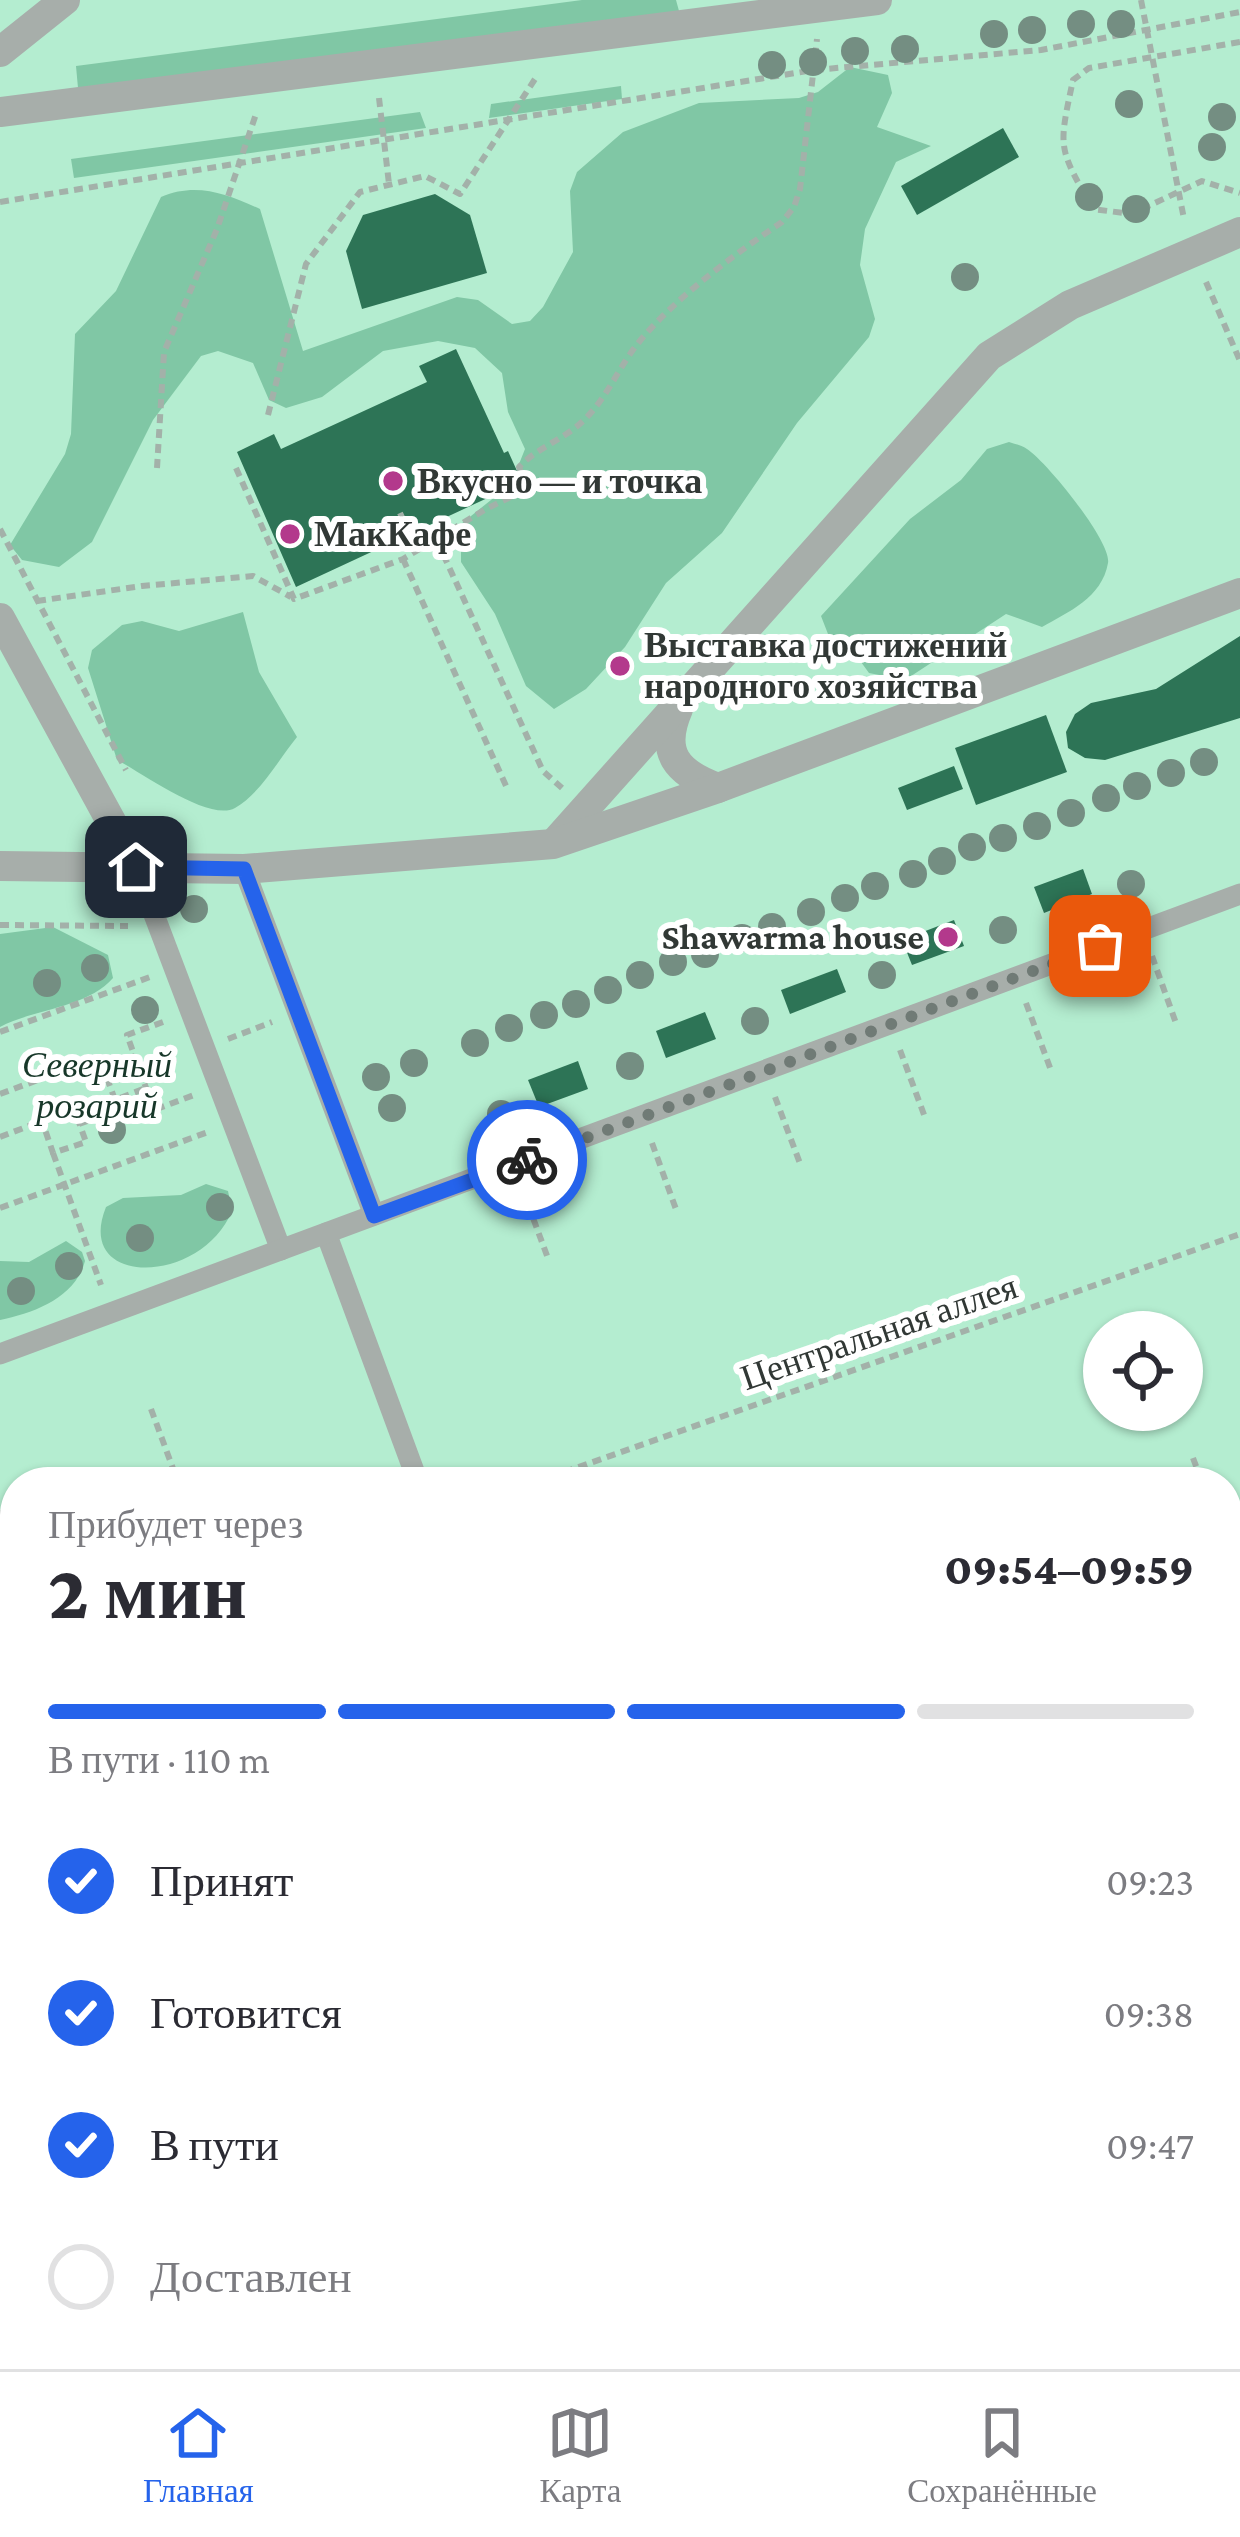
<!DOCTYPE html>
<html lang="ru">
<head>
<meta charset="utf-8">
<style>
  body { margin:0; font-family:"Crimson Pro",serif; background:#f7f7f7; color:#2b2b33; height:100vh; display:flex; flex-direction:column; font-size:45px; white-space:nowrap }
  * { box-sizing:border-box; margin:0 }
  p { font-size:39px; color:#7c7c81 }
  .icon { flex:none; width:66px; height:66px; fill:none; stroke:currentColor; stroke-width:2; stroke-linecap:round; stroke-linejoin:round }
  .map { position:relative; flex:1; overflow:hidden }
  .sheet { position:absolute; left:0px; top:1467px; width:1242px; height:903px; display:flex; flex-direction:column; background:#fff; border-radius:48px 48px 0 0; box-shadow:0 3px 9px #0004 }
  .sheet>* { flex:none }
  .buttons { position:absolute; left:1083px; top:1311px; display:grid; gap:24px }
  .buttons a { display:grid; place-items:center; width:120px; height:120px; border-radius:50%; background:#fff; box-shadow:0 3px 9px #0004; font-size:60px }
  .pin { position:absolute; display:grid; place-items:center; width:102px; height:102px; color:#fff; margin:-51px; border-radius:24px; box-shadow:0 6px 18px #0006 }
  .courier { position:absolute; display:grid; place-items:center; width:120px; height:120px; margin:-60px; border:9px solid #2563eb; border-radius:50%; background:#fff; color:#222; box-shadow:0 3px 15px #0007 }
  .overview em { font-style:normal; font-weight:800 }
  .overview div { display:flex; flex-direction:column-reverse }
  .overview { display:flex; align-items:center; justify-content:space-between; height:204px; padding:0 48px }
  h1 { font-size:78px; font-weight:800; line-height:90px }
  .bar { display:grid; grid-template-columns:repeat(4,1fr); gap:18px 12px; align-content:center; height:144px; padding:0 48px }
  .bar i { height:15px; border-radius:9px; background:#e1e1e2 }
  .bar .on { background:#2563eb }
  .bar p { grid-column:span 4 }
  ol { padding:0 48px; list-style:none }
  li { display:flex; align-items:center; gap:36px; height:132px }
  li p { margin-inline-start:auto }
  li .icon { padding:12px; border-radius:50%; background:#2563eb; color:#fff; stroke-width:4 }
  li:last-child { color:#7c7c81 }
  li i { width:66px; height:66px; border:6px solid #e1e1e2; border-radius:50% }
  .dock { display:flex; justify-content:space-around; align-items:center; height:168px; border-top:3px solid #e1e1e2; background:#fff; font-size:33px; color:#7c7c81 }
  .dock a { display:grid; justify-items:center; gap:6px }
  .dock .on { color:#2563eb }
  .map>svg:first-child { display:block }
  .green { fill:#b4edd0; fill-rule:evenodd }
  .forest { fill:#80c7a5 }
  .building { fill:#2d7456 }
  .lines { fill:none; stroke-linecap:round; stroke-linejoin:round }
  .path { stroke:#a3b1a9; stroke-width:6; stroke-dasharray:9 6; stroke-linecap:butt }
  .lane { stroke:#a7aeaa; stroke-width:21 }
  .street { stroke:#a7aeaa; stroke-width:30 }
  .tree { fill:#748e82 }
  .done { stroke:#707b76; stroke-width:12; stroke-dasharray:0 21.6 }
  .route { stroke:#2563eb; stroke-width:15 }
  .poi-dot { fill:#b3398c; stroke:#fff; stroke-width:4.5 }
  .labels { text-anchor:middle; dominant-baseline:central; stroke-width:12; stroke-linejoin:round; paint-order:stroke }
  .poi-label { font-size:36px; font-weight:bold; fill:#313835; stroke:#fff; text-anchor:start }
  .park-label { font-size:36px; font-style:italic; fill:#173729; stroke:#fff }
  .street-label { font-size:36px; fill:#313835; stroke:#fff }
</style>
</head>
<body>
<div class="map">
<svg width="1240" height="2369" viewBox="0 0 1240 2369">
  <rect width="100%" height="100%" fill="#e6f8ee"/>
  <!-- green -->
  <path class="green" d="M0,0H1240V2369H0ZM1104,1332H1182V1410H1104ZM15,1482H1227V2355H15Z"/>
  <!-- forest -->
  <g class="forest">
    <polygon points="582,0 676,0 679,11 78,88 76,66"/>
    <path d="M850,67L888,75L892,93L877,127L931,146L896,162L865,229L860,265L875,319L869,337L797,423L722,533L666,583L625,647L586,689L554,709L526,686L495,614L461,562V524L511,484L525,449L508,412L502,373L475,348L438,341L383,351L322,397L286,408L269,400L253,363L218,351L201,356L153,420L92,542L59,567L22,560L10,545L65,454L71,434L75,334L116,291L161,197C197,182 226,194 260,209L303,351L457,297L478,300L512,324L530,321L543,307L573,252L570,191L577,172L623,132L699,103L799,98L818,92Z"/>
    <polygon points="621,86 622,99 489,118 491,104"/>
    <polygon points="420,112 426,128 74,178 71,159"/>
    <path d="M1009,442C1015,444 1021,445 1027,449C1046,461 1112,542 1108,563C1102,598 1068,612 1042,627L1006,614L905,680L869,673L845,640L828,634L821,616L910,519L961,480L987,449Z"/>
    <path d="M243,612L259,672L297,737C279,759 260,794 235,808C209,822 144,774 117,760L88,668L92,650L122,625L142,621L179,631Z"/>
    <path d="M53,927L108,955L113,978C87,1008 33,1009 0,1027V934Z"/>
    <path d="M206,1184L228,1191L232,1211C201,1286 73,1288 106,1207L123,1198L181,1195Z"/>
    <path d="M66,1241L82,1252L85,1261C75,1298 34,1313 0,1320V1261L29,1262Z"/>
    <polygon points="15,2340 15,2355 116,2355 108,2358 108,2369 0,2369 0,2341"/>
    <polygon points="174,2355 294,2355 288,2369 182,2369"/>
  </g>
  <!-- building -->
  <g class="building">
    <polygon points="1003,128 1019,157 917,215 901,186"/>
    <polygon points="435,194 470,215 487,273 362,309 346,251 363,215"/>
    <polygon points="456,349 504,453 508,451 522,482 296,587 237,452 274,434 281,449 427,382 419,366"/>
    <polygon points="1240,636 1240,718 1105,760 1085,758 1068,748 1066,732 1075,714 1091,703 1156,689"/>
    <polygon points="1046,715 1067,772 976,805 955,748"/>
    <polygon points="954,766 963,789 907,810 898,788"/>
    <polygon points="1083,869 1092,894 1044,913 1034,887"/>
    <polygon points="954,920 964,946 912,965 902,940"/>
    <polygon points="837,969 846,992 790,1014 781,990"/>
    <polygon points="705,1012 716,1039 666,1058 656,1031"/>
    <polygon points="578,1061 588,1089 539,1107 528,1080"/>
    <polygon points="0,1790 15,1829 15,1844 0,1849"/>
  </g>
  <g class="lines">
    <!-- path -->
    <g class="path">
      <polyline points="1141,0 1184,219"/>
      <path d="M1240,42L1089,68L1073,80C1058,150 1058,147 1093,209L1131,214L1202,181L1240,193"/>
      <polyline points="379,98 389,184"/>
      <polyline points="0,202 814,70 1041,50 1240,12"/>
      <polyline points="1206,282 1240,361"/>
      <polyline points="268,415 306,264 360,192 425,176 460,194 535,79"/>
      <polyline points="157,468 164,352 217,229 257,111"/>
      <path d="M236,468L294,599L403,559L486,509L527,489L519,467C539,446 566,439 586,418C608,396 620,365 639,342C675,298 735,254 782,222L794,207L800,189L817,39"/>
      <polyline points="400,513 418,552"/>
      <polyline points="0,529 126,770"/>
      <polyline points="437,541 543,771 562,788"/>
      <polyline points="403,559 507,788"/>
      <polyline points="37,601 142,586 253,576 291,597"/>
      <polyline points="0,925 128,926"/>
      <polyline points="1152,956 1177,1026"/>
      <polyline points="1026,1003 1052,1073"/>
      <polyline points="163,1022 127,1035 154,1110 194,1095"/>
      <polyline points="0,1032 150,977"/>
      <polyline points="228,1039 272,1022"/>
      <polyline points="900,1050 926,1120"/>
      <polyline points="135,1056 103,1067 115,1100 146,1088"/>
      <polyline points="140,1072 176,1058"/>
      <polyline points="0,1094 73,1067 77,1077 103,1067"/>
      <polyline points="775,1097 801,1166"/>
      <polygon points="72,1103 86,1142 53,1153 40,1115"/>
      <polyline points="79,1124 118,1110 115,1100"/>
      <polyline points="0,1137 42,1121"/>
      <polyline points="652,1143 677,1212"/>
      <polyline points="53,1153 101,1285"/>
      <polyline points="523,1191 549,1261"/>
      <polyline points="0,1208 208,1132"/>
      <polyline points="151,1409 178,1482"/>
      <polyline points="1193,1458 1202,1482"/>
      <polyline points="365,1482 386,1474"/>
      <polyline points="536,1482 1240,1234"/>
      <polyline points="0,1510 15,1550"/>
      <polyline points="0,1678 15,1720"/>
      <polyline points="0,1681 15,1675"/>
      <polyline points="0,2243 15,2231"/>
      <polyline points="0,2322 15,2323"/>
      <polyline points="784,2355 788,2369"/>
      <polyline points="358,2369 374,2355"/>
      <polyline points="565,2369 581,2355"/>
    </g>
    <!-- lane -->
    <g class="lane">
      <polyline points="136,867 281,1250"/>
      <polyline points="244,869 374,1215"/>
      <polyline points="326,1233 418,1482"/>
      <polyline points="0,1354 1240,894"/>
      <polyline points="1227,1560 1240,1555"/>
      <polyline points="0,2018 15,2012"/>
    </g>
    <!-- street -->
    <g class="street">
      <polyline points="0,52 65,0"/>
      <polyline points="0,112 877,0"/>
      <polyline points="0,618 136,867"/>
      <path d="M678,709C659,753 677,773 718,788"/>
      <polyline points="557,840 989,356 1070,305 1240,232"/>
      <polyline points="0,866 244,869 553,844 718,788 1240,593"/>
      <polyline points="1227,1866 1240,1861"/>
      <polyline points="1227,1977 1240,1979"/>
      <polyline points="459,2369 475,2355"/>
    </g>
  </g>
  <!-- trees -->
  <g class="tree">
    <circle cx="1081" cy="24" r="14"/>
    <circle cx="1121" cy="24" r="14"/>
    <circle cx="1032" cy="30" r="14"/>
    <circle cx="994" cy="34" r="14"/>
    <circle cx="905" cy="49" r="14"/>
    <circle cx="855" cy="51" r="14"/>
    <circle cx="813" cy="62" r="14"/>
    <circle cx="772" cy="65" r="14"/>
    <circle cx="1129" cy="104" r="14"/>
    <circle cx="1222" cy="117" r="14"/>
    <circle cx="1212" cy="147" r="14"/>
    <circle cx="1089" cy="197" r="14"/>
    <circle cx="1136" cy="209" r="14"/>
    <circle cx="965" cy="277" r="14"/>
    <circle cx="1204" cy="762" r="14"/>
    <circle cx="1171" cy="773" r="14"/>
    <circle cx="1137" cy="786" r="14"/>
    <circle cx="1106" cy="798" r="14"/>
    <circle cx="1071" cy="813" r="14"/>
    <circle cx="1037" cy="826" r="14"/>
    <circle cx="1003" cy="838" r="14"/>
    <circle cx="972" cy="847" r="14"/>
    <circle cx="942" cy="861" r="14"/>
    <circle cx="913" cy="874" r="14"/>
    <circle cx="1131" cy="884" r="14"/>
    <circle cx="875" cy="886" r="14"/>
    <circle cx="845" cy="898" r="14"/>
    <circle cx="194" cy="909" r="14"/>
    <circle cx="811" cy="912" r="14"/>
    <circle cx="772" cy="927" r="14"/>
    <circle cx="1003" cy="930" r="14"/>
    <circle cx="742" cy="938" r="14"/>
    <circle cx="705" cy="954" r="14"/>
    <circle cx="673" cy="962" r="14"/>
    <circle cx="95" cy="968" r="14"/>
    <circle cx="640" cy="975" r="14"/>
    <circle cx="882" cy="975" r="14"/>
    <circle cx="47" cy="983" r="14"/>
    <circle cx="608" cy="990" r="14"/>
    <circle cx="576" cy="1004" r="14"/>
    <circle cx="145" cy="1010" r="14"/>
    <circle cx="544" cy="1015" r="14"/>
    <circle cx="755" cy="1021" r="14"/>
    <circle cx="509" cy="1028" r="14"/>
    <circle cx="475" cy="1043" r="14"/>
    <circle cx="414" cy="1063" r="14"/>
    <circle cx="630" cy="1066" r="14"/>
    <circle cx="376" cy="1077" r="14"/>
    <circle cx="392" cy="1108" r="14"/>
    <circle cx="501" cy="1114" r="14"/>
    <circle cx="112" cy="1130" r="14"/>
    <circle cx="220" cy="1207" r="14"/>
    <circle cx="140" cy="1238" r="14"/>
    <circle cx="69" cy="1266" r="14"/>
    <circle cx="21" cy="1291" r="14"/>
  </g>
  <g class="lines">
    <!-- done -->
    <polyline class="done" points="527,1160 1100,946"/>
    <!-- route -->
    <polyline class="route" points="136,867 244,869 374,1216 527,1160"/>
  </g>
  <!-- markers -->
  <g class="poi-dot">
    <circle cx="393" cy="481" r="12"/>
    <circle cx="290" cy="534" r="12"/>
    <circle cx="620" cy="666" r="12"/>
    <circle cx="948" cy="937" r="12"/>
  </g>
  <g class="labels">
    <!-- poi labels -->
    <g class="poi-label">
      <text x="417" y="481">Вкусно — и точка</text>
      <text x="314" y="534">МакКафе</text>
      <text x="644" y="645">Выставка достижений<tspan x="644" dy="41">народного хозяйства</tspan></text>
      <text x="924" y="937" text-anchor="end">Shawarma house</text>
    </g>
    <!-- park labels -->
    <g class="park-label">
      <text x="97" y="1065">Северный<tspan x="97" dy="41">розарий</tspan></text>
    </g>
    <!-- street labels -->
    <g class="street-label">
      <text transform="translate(879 1332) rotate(-19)">Центральная аллея</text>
    </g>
  </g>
</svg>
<div class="buttons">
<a><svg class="icon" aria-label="locate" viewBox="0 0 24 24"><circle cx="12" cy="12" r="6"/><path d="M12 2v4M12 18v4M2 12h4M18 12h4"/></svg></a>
</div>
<div class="pin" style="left:1100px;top:946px;background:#ea580c"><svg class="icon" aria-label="bag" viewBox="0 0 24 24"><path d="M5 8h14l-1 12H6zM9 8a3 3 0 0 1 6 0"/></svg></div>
<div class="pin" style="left:136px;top:867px;background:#1f2937"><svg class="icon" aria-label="home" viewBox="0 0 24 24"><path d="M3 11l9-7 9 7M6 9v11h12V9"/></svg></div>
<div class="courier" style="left:527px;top:1160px"><svg class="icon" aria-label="bike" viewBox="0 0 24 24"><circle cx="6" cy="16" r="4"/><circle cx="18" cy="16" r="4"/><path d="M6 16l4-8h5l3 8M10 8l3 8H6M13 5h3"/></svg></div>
<section class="sheet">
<div class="overview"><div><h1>2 мин</h1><p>Прибудет через</p></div><em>09:54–09:59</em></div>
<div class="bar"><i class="on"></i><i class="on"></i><i class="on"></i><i></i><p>В пути · 110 m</p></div>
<ol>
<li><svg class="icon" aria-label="check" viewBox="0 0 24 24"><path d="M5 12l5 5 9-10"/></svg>Принят<p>09:23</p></li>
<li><svg class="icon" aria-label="check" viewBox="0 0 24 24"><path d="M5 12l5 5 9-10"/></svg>Готовится<p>09:38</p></li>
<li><svg class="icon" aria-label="check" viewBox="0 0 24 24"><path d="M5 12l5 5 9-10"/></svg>В пути<p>09:47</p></li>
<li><i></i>Доставлен</li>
</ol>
</section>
</div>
<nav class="dock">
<a class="on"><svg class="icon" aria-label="home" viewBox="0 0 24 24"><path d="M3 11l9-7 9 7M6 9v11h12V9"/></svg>Главная</a>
<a><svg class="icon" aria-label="map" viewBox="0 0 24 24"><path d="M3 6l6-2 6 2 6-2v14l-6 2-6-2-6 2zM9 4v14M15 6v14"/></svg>Карта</a>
<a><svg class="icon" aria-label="saved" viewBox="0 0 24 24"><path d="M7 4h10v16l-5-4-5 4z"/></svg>Сохранённые</a>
</nav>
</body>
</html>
